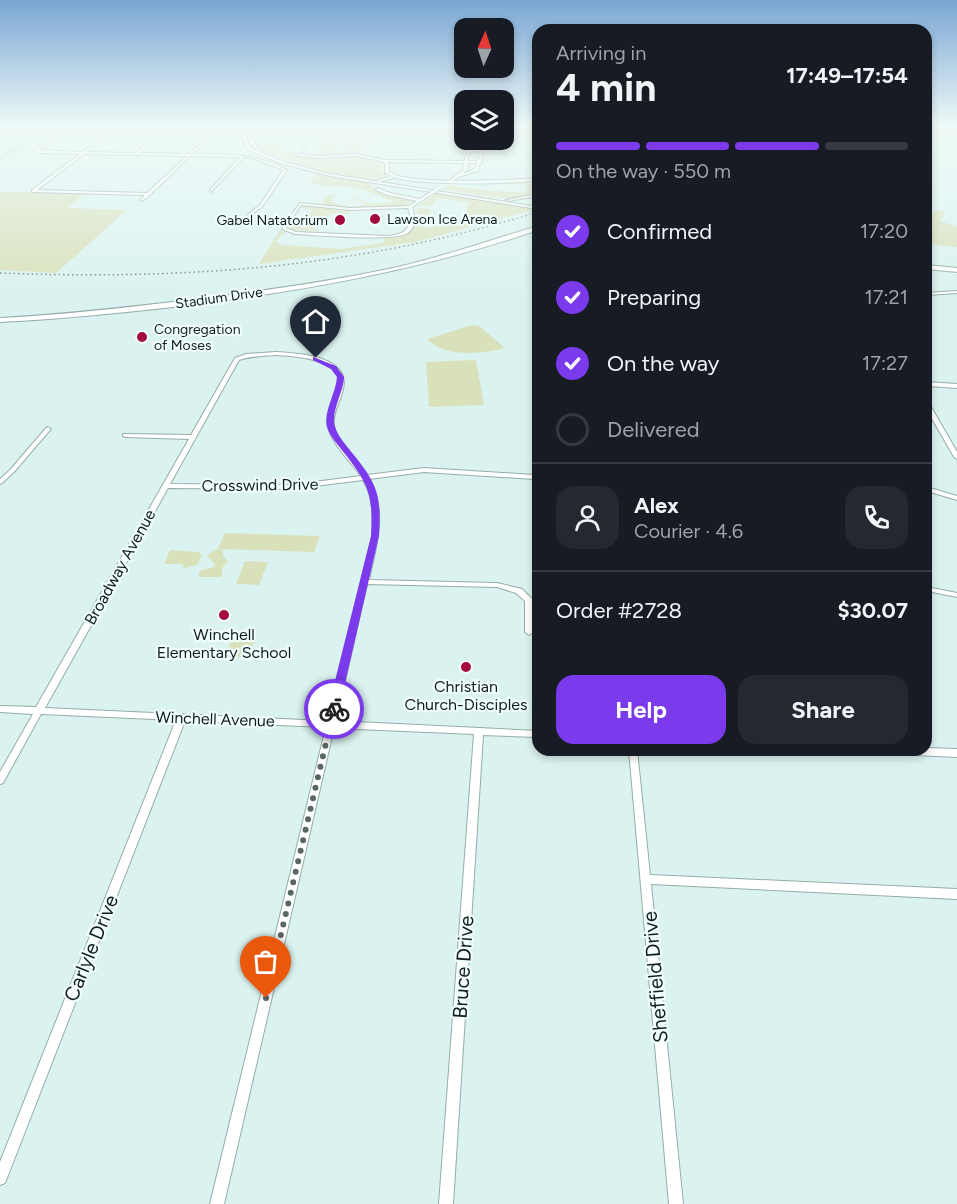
<!DOCTYPE html>
<html lang="en">
<head>
<meta charset="utf-8">
<style>
  body { margin:0; font-family:Figtree,sans-serif; background:#242831; color:#f1f3f6; height:100vh; display:flex; flex-direction:column; font-size:22px; white-space:nowrap }
  * { box-sizing:border-box; margin:0 }
  p { font-size:20px; color:#9ea1a6 }
  .icon { flex:none; width:33px; height:33px; fill:none; stroke:currentColor; stroke-width:2; stroke-linecap:round; stroke-linejoin:round }
  .map { position:relative; flex:1; overflow:hidden }
  .details { position:absolute; left:532px; top:24px; width:400px; height:732px; display:flex; flex-direction:column; background:#171b24; border-radius:18px; box-shadow:0 3px 9px #0003 }
  .details>* { flex:none }
  .needle { width:39px; rotate:3deg }
  .fabs { position:absolute; left:454px; top:18px; display:grid; gap:12px }
  .fabs a { display:grid; place-items:center; width:60px; height:60px; border-radius:12px; background:#171b24; box-shadow:0 3px 9px #0003; font-size:30px }
  .pin { position:absolute; display:grid; place-items:center; width:51px; height:51px; color:#fff; margin:-62px -26px; border-radius:50% 50% 50% 0; rotate:-45deg; box-shadow:0 0 6px #0007 }
  .pin .icon { rotate:45deg }
  .courier { position:absolute; display:grid; place-items:center; width:60px; height:60px; margin:-30px; border:4px solid #7c3aed; border-radius:50%; background:#fff; color:#222; box-shadow:0 2px 8px #0007 }
  .summary em { font-style:normal; font-weight:700 }
  .summary div { display:flex; flex-direction:column-reverse }
  .summary { display:flex; align-items:center; justify-content:space-between; height:102px; padding:0 24px }
  h1 { font-size:39px; font-weight:700; line-height:45px }
  .bar { display:grid; grid-template-columns:repeat(4,1fr); gap:9px 6px; align-content:center; height:72px; padding:0 24px }
  .bar i { height:8px; border-radius:4px; background:#363941 }
  .bar .on { background:#7c3aed }
  .bar p { grid-column:span 4 }
  .line { display:flex; align-items:center; gap:15px; padding:0 24px; border-top:2px solid #363941 }
  .line div { flex:1 }
  .round { display:grid; place-items:center; flex:none; width:63px; height:63px; border-radius:18px; background:#242831 }
  ol { padding:0 24px; list-style:none }
  li { display:flex; align-items:center; gap:18px; height:66px }
  li p { margin-inline-start:auto }
  li .icon { padding:6px; border-radius:50%; background:#7c3aed; color:#fff; stroke-width:4 }
  li:last-child { color:#9ea1a6 }
  li i { width:33px; height:33px; border:3px solid #363941; border-radius:50% }
  .primary-button { display:flex; gap:12px; margin-top:auto; padding:12px 24px }
  .primary-button a { flex:1; height:69px; border-radius:18px; background:#7c3aed; color:#fff; font-size:24px; font-weight:700; line-height:69px; text-align:center }
  .primary-button a+a { background:#242831; color:#f1f3f6 }
  .map>svg:first-child { display:block }
  .green { fill:#d9e1bb }
  .lines { fill:none; stroke-linecap:round; stroke-linejoin:round }
  .minor-casing { stroke:#95ada9; stroke-width:2 }
  .tertiary-casing { stroke:#95ada9; stroke-width:2 }
  .primary-casing { stroke:#95ada9; stroke-width:2 }
  .minor { fill:#fff; fill-rule:evenodd }
  .tertiary { fill:#fff; fill-rule:evenodd }
  .primary { fill:#fff; fill-rule:evenodd }
  .rail { stroke:#788987; stroke-width:1.5; stroke-dasharray:1.5 3; stroke-linecap:butt }
  .minor-bridge-casing { stroke:#95ada9; stroke-width:4; stroke-linecap:butt }
  .minor-bridge { stroke:#fff; stroke-width:3 }
  .route { fill:#7c3aed }
  .done { stroke:#596766; stroke-width:6; stroke-dasharray:0 10.8 }
  .poi-dot { fill:#a50b3d; stroke:#effefc; stroke-width:2 }
  .labels { text-anchor:middle; dominant-baseline:central; stroke-width:4.5; stroke-linejoin:round; paint-order:stroke }
  .far-poi-label { font-size:14px; fill:#131c1b; stroke:#effefc; text-anchor:start }
  .far-street-label { font-size:14px; fill:#131c1b; stroke:#effefc }
  .street-label { font-size:16px; fill:#131c1b; stroke:#effefc }
  .poi-label { font-size:16px; fill:#131c1b; stroke:#effefc }
  .near-street-label { font-size:20px; fill:#131c1b; stroke:#effefc }
</style>
</head>
<body>
<div class="map">
<svg width="957" height="1204" viewBox="0 0 957 1204">
  <rect width="100%" height="100%" fill="#dbf3f0"/>
  <!-- green -->
  <g class="green">
    <path d="M372,125H380L369,145L367,139L362,138L368,147L357,151L346,150L352,137L342,139L335,149L332,150L352,151L355,152L353,154C338,156 315,160 301,154L305,152L304,154L314,155L325,138L317,140L319,133H326L320,135L323,136H358L367,133Z"/>
    <path d="M256,144H281L277,150L296,152L297,156L305,158L363,157L382,163V171L387,177C368,185 269,160 256,144Z"/>
    <path d="M317,173L347,179L342,185L349,179L368,183L382,193L412,201C401,213 324,206 305,203L322,204L324,200L305,199L325,200V196H307L334,195L331,201C342,207 356,208 365,204L348,194L370,204L395,202L360,188L309,184Z"/>
    <polygon points="538,181 538,193 512,200 442,189 454,183 454,186 492,191 527,192 527,185 497,183"/>
    <polygon points="0,192 84,193 67,208 127,210 56,273 0,270"/>
    <polygon points="436,193 538,209 415,242 259,264 280,230 287,233 282,234 276,242 282,245 342,249 383,243 386,238 408,234 421,213 417,214 416,208 431,209 423,226 428,228 464,219 469,202 437,198 432,206 418,206"/>
    <polygon points="303,206 324,206 350,210 349,214 330,213 327,221 314,228 316,231 289,230 292,222 306,221 313,210 300,208"/>
    <polygon points="936,211 945,211 941,221 957,227 957,247 927,244 927,216"/>
    <path d="M472,325L479,326L505,348C482,354 445,358 427,339Z"/>
    <polygon points="476,360 484,405 429,407 426,362"/>
    <polygon points="225,533 320,536 314,552 219,549 223,551 223,557 228,561 222,568 222,577 199,577 199,571 214,567 215,565 207,555 218,549"/>
    <polygon points="170,550 198,552 202,555 197,565 184,568 182,564 164,564"/>
    <polygon points="245,561 268,562 259,585 236,584"/>
    <polygon points="256,632 256,641 242,657 225,658 233,635"/>
  </g>
  <g class="lines">
    <defs>
      <g id="minor">
        <polygon points="36,125 39,125 30,132 28,132 28,130"/>
        <path d="M118,125H121L86,152L135,153L170,125H173L139,153L189,154L215,130L216,132L192,154C228,155 254,152 287,170L262,207L248,217L247,215L260,205L283,170L258,160L244,157L211,192L210,190L240,157L190,156L150,195L142,201L140,200L145,195L32,192V190L80,154L37,153L35,149L70,127L71,129L38,150L82,152ZM84,154L187,156L147,193L37,190Z"/>
        <path d="M319,125H322L301,154L320,156L357,154L385,160L465,161L467,150L482,149L484,150L481,161L483,162L480,163L478,171L458,177L453,181L507,180L538,178V180C507,184 476,184 445,183C428,182 410,182 393,177V178L378,182V180L392,176L385,173V164L384,162L357,156L320,158L298,156ZM480,151L478,161H468L469,152ZM387,162L464,163L463,170L449,181L414,179L398,176L389,172V164ZM468,163H477L475,169L462,174L467,170Z"/>
        <polygon points="45,129 47,130 0,160 0,158"/>
        <path d="M377,188L390,193L420,199L429,193L432,194L412,207C415,216 416,227 408,233C394,242 315,235 295,234L282,229L300,203L350,208L409,206L417,201L388,195L376,190ZM301,205L350,210L408,208C410,214 411,217 409,224C406,234 398,234 388,236L296,232L286,228Z"/>
        <polygon points="538,194 538,196 508,201 506,200"/>
        <polygon points="957,291 957,293 927,295 927,293"/>
        <path d="M276,352C297,353 351,356 343,389C341,401 332,412 334,425C336,441 357,462 367,475L424,468L534,475L537,477L534,479L424,472L369,479C388,511 376,546 369,580L497,583L522,589L533,600V632L529,635L525,632V601L516,593L497,587L367,584L336,721L538,731V737L483,735L453,1204H439L474,734L334,728L224,1204H210L326,727L185,721L7,1178L5,1183L0,1185V1162L176,720L41,714L3,783L0,784V772L33,714L0,712V706L36,707L189,439L125,437L123,436V434L191,435L235,358L246,354ZM276,355C292,356 332,358 338,377C340,383 338,390 336,395C332,405 326,415 328,426C331,443 351,462 361,476L290,485L170,484L239,360C251,356 263,356 276,355ZM363,480C373,496 373,514 373,533L327,721L45,708L168,488L290,489Z"/>
        <polygon points="927,382 957,384 957,388 927,386"/>
        <polygon points="927,403 930,405 957,452 957,459 954,457 927,410"/>
        <polygon points="48,427 51,429 50,430 14,472 2,483 0,484 0,479 10,470 46,428"/>
        <polygon points="927,487 957,496 957,500 927,491"/>
        <polygon points="927,587 957,593 957,597 927,591"/>
        <polygon points="927,748 957,749 957,757 893,754 890,753 889,750 927,750"/>
        <polygon points="629,750 637,750 650,875 957,889 957,899 651,884 683,1204 669,1204"/>
      </g>
      <g id="tertiary">
        <polygon points="89,125 108,125 0,134 0,132"/>
        <polygon points="253,125 257,125 246,138 251,148 258,151 249,142 260,125 264,125 253,142 261,150 260,152 285,162 330,174 538,207 538,209 330,176 283,164 248,150 242,138"/>
        <polygon points="927,265 957,268 957,272 927,269"/>
      </g>
      <path id="primary" d="M538,226V230C422,270 303,291 182,306C121,313 61,319 0,322V318C61,315 121,308 182,301C256,292 330,282 402,266C448,255 493,239 538,226Z"/>
    </defs>
    <!-- minor casing -->
    <use href="#minor" class="minor-casing"/>
    <!-- tertiary casing -->
    <use href="#tertiary" class="tertiary-casing"/>
    <!-- primary casing -->
    <use href="#primary" class="primary-casing"/>
    <!-- minor -->
    <use href="#minor" class="minor"/>
    <!-- tertiary -->
    <use href="#tertiary" class="tertiary"/>
    <!-- primary -->
    <use href="#primary" class="primary"/>
    <!-- rail -->
    <path class="rail" d="M0,273C188,280 357,268 538,212"/>
    <defs>
      <polyline id="minor-bridge" points="430,194 440,187"/>
    </defs>
    <!-- minor-bridge casing -->
    <use href="#minor-bridge" class="minor-bridge-casing"/>
    <!-- minor-bridge -->
    <use href="#minor-bridge" class="minor-bridge"/>
  </g>
  <!-- sky -->
  <linearGradient id="sky" x2="0" y2="1"><stop stop-color="#7aa6d3"/><stop offset="0.43" stop-color="#effaf8"/><stop offset="1" stop-color="#effaf8" stop-opacity="0"/></linearGradient>
  <rect width="957" height="294" fill="url(#sky)"/>
  <!-- route -->
  <path class="route" d="M313,357L336,366L344,377C344,392 330,412 335,427C338,437 347,446 353,454C379,486 381,496 379,536L339,709L334,713L328,709L371,536C373,496 370,486 345,454C339,446 330,437 327,427C323,412 336,393 337,377L331,369L313,360Z"/>
  <g class="lines">
    <!-- done -->
    <polyline class="done" points="266,998 334,709"/>
  </g>
  <!-- markers -->
  <g class="poi-dot">
    <circle cx="375" cy="219" r="6"/>
    <circle cx="340" cy="220" r="6"/>
    <circle cx="142" cy="337" r="6"/>
    <circle cx="224" cy="615" r="6"/>
    <circle cx="466" cy="667" r="6"/>
  </g>
  <g class="labels">
    <!-- far-poi labels -->
    <g class="far-poi-label">
      <text x="387" y="219">Lawson Ice Arena</text>
      <text x="328" y="220" text-anchor="end">Gabel Natatorium</text>
      <text x="154" y="329">Congregation<tspan x="154" dy="16">of Moses</tspan></text>
    </g>
    <!-- far-street labels -->
    <g class="far-street-label">
      <text transform="translate(219 298) rotate(-8)">Stadium Drive</text>
    </g>
    <!-- street labels -->
    <g class="street-label">
      <text transform="translate(260 485) rotate(-1)">Crosswind Drive</text>
      <text transform="translate(120 567) rotate(-61)">Broadway Avenue</text>
      <text transform="translate(215 719) rotate(2)">Winchell Avenue</text>
    </g>
    <!-- poi labels -->
    <g class="poi-label">
      <text x="224" y="634">Winchell<tspan x="224" dy="18">Elementary School</tspan></text>
      <text x="466" y="686">Christian<tspan x="466" dy="18">Church-Disciples</tspan></text>
    </g>
    <!-- near-street labels -->
    <g class="near-street-label">
      <text transform="translate(91 948) rotate(-68)">Carlyle Drive</text>
      <text transform="translate(463 967) rotate(-86)">Bruce Drive</text>
      <text transform="translate(655 977) rotate(-95)">Sheffield Drive</text>
    </g>
  </g>
</svg>
<div class="fabs">
<a><svg class="needle" viewBox="-14 -14 28 28"><path d="M0-13l5 13h-10z" fill="#e53935"/><path d="M0 13l5-13h-10z" fill="#9ea1a6"/></svg></a>
<a><svg class="icon" aria-label="layers" viewBox="0 0 24 24"><path d="M12 4l9 5-9 5-9-5zM3 14l9 5 9-5"/></svg></a>
</div>
<div class="pin" style="left:266px;top:998px;background:#ea580c"><svg class="icon" aria-label="bag" viewBox="0 0 24 24"><path d="M5 8h14l-1 12H6zM9 8a3 3 0 0 1 6 0"/></svg></div>
<div class="pin" style="left:316px;top:358px;background:#1f2937"><svg class="icon" aria-label="home" viewBox="0 0 24 24"><path d="M3 11l9-7 9 7M6 9v11h12V9"/></svg></div>
<div class="courier" style="left:334px;top:709px"><svg class="icon" aria-label="bike" viewBox="0 0 24 24"><circle cx="6" cy="16" r="4"/><circle cx="18" cy="16" r="4"/><path d="M6 16l4-8h5l3 8M10 8l3 8H6M13 5h3"/></svg></div>
<section class="details">
<div class="summary"><div><h1>4 min</h1><p>Arriving in</p></div><em>17:49–17:54</em></div>
<div class="bar"><i class="on"></i><i class="on"></i><i class="on"></i><i></i><p>On the way · 550 m</p></div>
<ol>
<li><svg class="icon" aria-label="check" viewBox="0 0 24 24"><path d="M5 12l5 5 9-10"/></svg>Confirmed<p>17:20</p></li>
<li><svg class="icon" aria-label="check" viewBox="0 0 24 24"><path d="M5 12l5 5 9-10"/></svg>Preparing<p>17:21</p></li>
<li><svg class="icon" aria-label="check" viewBox="0 0 24 24"><path d="M5 12l5 5 9-10"/></svg>On the way<p>17:27</p></li>
<li><i></i>Delivered</li>
</ol>
<div class="line" style="height:108px"><a class="round"><svg class="icon" aria-label="person" viewBox="0 0 24 24"><circle cx="12" cy="8" r="4"/><path d="M4 21q1-7 8-7t8 7"/></svg></a><div><b>Alex</b><p>Courier · 4.6</p></div><a class="round"><svg class="icon" aria-label="phone" viewBox="0 0 24 24"><path d="M5 4h4l2 5-3 2q2 4 5 5l2-3 5 2v4C11 20 4 13 5 4z"/></svg></a></div>
<div class="line" style="height:78px"><div>Order #2728</div><b>$30.07</b></div>
<div class="primary-button"><a>Help</a><a>Share</a></div>
</section>
</div>
</body>
</html>
